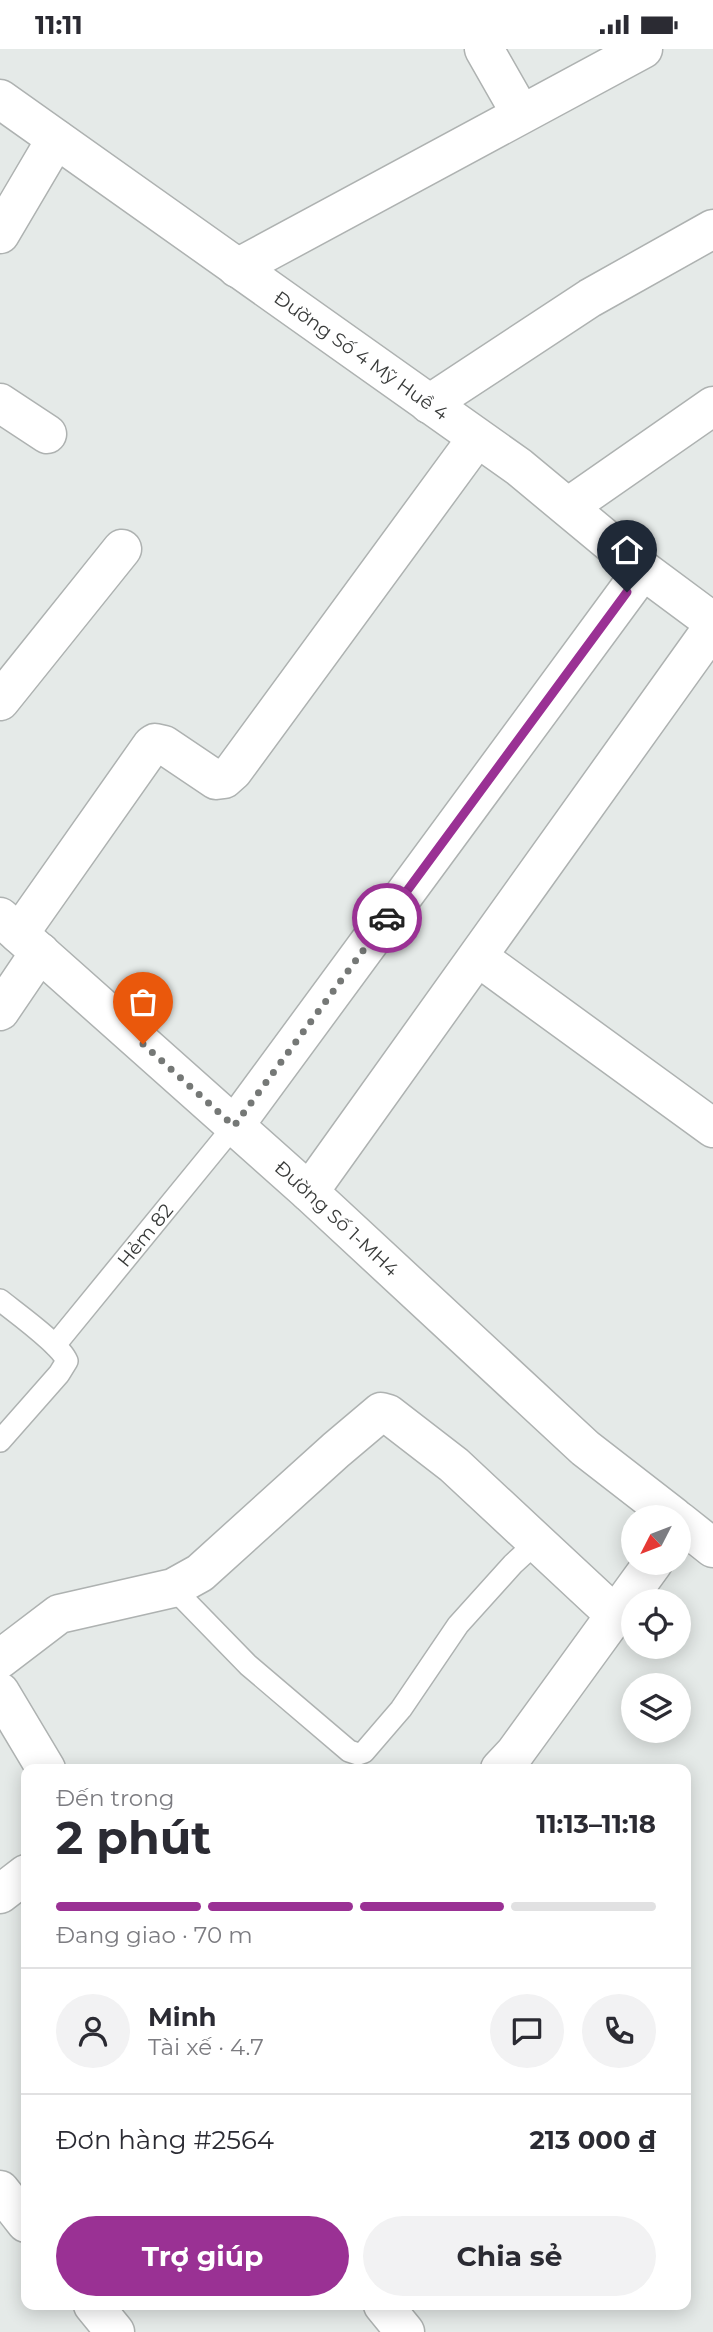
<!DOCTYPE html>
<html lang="vi">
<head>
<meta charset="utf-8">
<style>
  body { margin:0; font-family:Montserrat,sans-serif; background:#f2f2f3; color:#2b2b33; height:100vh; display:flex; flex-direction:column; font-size:26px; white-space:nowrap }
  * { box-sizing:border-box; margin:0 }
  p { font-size:23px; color:#7c7c81 }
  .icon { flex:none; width:38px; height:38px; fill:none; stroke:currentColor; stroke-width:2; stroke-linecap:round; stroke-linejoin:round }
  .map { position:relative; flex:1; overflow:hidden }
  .side { position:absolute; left:21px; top:1715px; width:670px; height:546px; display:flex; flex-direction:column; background:#fff; border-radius:14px; box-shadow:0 4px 18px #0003 }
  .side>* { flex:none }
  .needle { width:46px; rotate:228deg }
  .buttons { position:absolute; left:621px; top:1456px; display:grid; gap:14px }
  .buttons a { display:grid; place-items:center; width:70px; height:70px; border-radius:50%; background:#fff; box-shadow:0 4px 18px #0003; font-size:35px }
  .pin { position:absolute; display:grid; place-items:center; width:60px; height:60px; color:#fff; margin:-72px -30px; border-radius:50% 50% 50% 0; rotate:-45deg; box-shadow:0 0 7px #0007 }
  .pin .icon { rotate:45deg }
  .courier { position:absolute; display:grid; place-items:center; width:70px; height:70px; margin:-35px; border:5px solid #9a3194; border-radius:50%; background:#fff; color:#222; box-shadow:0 2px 9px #0007 }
  .overview em { font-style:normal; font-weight:700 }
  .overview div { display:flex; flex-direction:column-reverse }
  .overview { display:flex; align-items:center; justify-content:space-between; height:119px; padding:0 35px }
  h1 { font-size:46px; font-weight:700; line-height:52px }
  .bar { display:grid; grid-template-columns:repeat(4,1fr); gap:10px 7px; align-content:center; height:84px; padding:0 35px }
  .bar i { height:9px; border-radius:5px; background:#e1e1e2 }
  .bar .on { background:#9a3194 }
  .bar p { grid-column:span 4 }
  .line { display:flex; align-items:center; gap:18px; padding:0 35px; border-top:2px solid #e1e1e2 }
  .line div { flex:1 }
  .round { display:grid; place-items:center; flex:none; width:74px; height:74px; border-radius:37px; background:#f2f2f3 }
  .cta { display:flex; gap:14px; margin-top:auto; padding:14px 35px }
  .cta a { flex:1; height:80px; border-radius:42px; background:#9a3194; color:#fff; font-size:28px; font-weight:700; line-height:80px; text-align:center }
  .cta a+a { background:#f2f2f3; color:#2b2b33 }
  .status { display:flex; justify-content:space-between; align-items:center; height:49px; padding:0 35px; background:#fff; direction:ltr }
  .status svg { height:19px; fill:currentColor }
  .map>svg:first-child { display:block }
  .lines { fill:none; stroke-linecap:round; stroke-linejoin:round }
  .lane-casing { stroke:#aeb2b1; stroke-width:24 }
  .street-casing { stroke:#aeb2b1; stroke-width:41 }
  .secondary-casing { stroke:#aeb2b1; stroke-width:41 }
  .lane { stroke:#fff; stroke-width:21 }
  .street { stroke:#fff; stroke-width:38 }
  .secondary { stroke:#fff; stroke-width:38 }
  .done { stroke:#757876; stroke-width:7; stroke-dasharray:0 12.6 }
  .route { stroke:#9a3194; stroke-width:9 }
  .labels { text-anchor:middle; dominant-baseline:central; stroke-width:6; stroke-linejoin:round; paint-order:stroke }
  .street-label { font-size:19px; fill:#383a39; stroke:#fff }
</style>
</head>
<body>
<div class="status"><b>11:11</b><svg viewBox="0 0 49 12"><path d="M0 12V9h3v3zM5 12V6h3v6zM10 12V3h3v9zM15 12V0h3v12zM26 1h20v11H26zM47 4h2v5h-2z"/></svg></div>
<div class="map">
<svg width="713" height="2283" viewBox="0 0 713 2283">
  <rect width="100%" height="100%" fill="#e5eae8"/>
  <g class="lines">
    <defs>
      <g id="lane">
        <path d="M0,1251C16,1264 60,1295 67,1312L59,1325L0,1392"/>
        <path id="s1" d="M55,1296L234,1077"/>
        <polyline points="173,1539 248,1616 349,1702 358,1705 364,1703 401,1660 458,1576 513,1515 537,1493"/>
      </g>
      <g id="street">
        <polyline points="484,0 521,65"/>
        <path id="s2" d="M0,50L519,418L643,521L713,573"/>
        <polyline points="0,185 56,90"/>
        <polyline points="237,219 643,0"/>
        <polyline points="0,354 47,385"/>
        <polyline points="429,355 590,249 713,180"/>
        <polyline points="568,458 713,357"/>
        <polyline points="0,652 122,500"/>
        <path id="s3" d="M0,868L309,1143L585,1399L674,1468"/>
        <polyline points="19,885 152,696 155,694 164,696 216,731 224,730 233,722 477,389"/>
        <polyline points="478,908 713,1079"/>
        <polyline points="0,962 40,903"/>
        <polyline points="234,1077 643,521"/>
        <polyline points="309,1143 713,578"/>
        <polyline points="679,1472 713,1499"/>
        <polyline points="0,1610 59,1565 173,1539 200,1524 336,1401 381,1363 388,1365 454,1416 615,1566"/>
        <polyline points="500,1720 515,1704 653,1514"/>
        <polyline points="0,1845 26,1825"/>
        <polyline points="0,2141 26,2174"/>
        <polyline points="93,2256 115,2283"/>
      </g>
      <g id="secondary">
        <polyline points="0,1643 46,1720"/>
        <polyline points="383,2256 405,2283"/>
      </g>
    </defs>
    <!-- lane casing -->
    <use href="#lane" class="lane-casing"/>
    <!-- street casing -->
    <use href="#street" class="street-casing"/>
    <!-- secondary casing -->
    <use href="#secondary" class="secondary-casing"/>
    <!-- lane -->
    <use href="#lane" class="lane"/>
    <!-- street -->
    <use href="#street" class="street"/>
    <!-- secondary -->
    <use href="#secondary" class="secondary"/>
  </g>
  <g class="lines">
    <!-- done -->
    <polyline class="done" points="143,995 234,1077 387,869"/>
    <!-- route -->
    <polyline class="route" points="387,869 627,543"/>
  </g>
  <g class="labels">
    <!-- street labels -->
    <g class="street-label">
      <text stroke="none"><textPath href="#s2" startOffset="443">Đường Số 4 Mỹ Huề 4</textPath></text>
      <text stroke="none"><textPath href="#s3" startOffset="452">Đường Số 1-MH4</textPath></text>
      <text stroke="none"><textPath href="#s1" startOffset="142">Hẻm 82</textPath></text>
    </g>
  </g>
</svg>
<div class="buttons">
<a><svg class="needle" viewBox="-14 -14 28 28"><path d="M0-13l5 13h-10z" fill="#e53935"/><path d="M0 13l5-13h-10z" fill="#7c7c81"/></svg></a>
<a><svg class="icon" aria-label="locate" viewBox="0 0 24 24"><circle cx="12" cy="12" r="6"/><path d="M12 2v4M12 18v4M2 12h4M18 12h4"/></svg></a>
<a><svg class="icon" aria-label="layers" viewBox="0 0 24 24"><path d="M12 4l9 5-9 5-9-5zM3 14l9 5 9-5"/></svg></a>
</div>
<div class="pin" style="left:143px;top:995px;background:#ea580c"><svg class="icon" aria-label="bag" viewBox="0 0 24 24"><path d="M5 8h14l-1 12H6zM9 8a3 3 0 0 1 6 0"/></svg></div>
<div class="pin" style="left:627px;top:543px;background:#1f2937"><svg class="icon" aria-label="home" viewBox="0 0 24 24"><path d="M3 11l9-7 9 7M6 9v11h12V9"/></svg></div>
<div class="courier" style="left:387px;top:869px"><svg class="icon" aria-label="car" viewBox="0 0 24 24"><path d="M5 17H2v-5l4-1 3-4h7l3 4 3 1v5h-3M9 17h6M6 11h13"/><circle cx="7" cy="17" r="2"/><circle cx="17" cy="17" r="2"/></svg></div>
<section class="side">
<div class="overview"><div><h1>2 phút</h1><p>Đến trong</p></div><em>11:13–11:18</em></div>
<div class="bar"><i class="on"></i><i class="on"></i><i class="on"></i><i></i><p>Đang giao · 70 m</p></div>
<div class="line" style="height:126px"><a class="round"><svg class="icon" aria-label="person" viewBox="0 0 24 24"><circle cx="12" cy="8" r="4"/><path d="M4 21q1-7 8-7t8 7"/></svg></a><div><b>Minh</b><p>Tài xế · 4.7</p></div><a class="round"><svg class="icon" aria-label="chat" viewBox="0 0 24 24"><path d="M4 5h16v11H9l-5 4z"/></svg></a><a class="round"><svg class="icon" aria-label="phone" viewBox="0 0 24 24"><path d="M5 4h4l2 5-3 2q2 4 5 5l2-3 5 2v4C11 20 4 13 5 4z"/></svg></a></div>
<div class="line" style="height:91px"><div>Đơn hàng #2564</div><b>213 000 ₫</b></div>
<div class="cta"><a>Trợ giúp</a><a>Chia sẻ</a></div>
</section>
</div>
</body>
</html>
